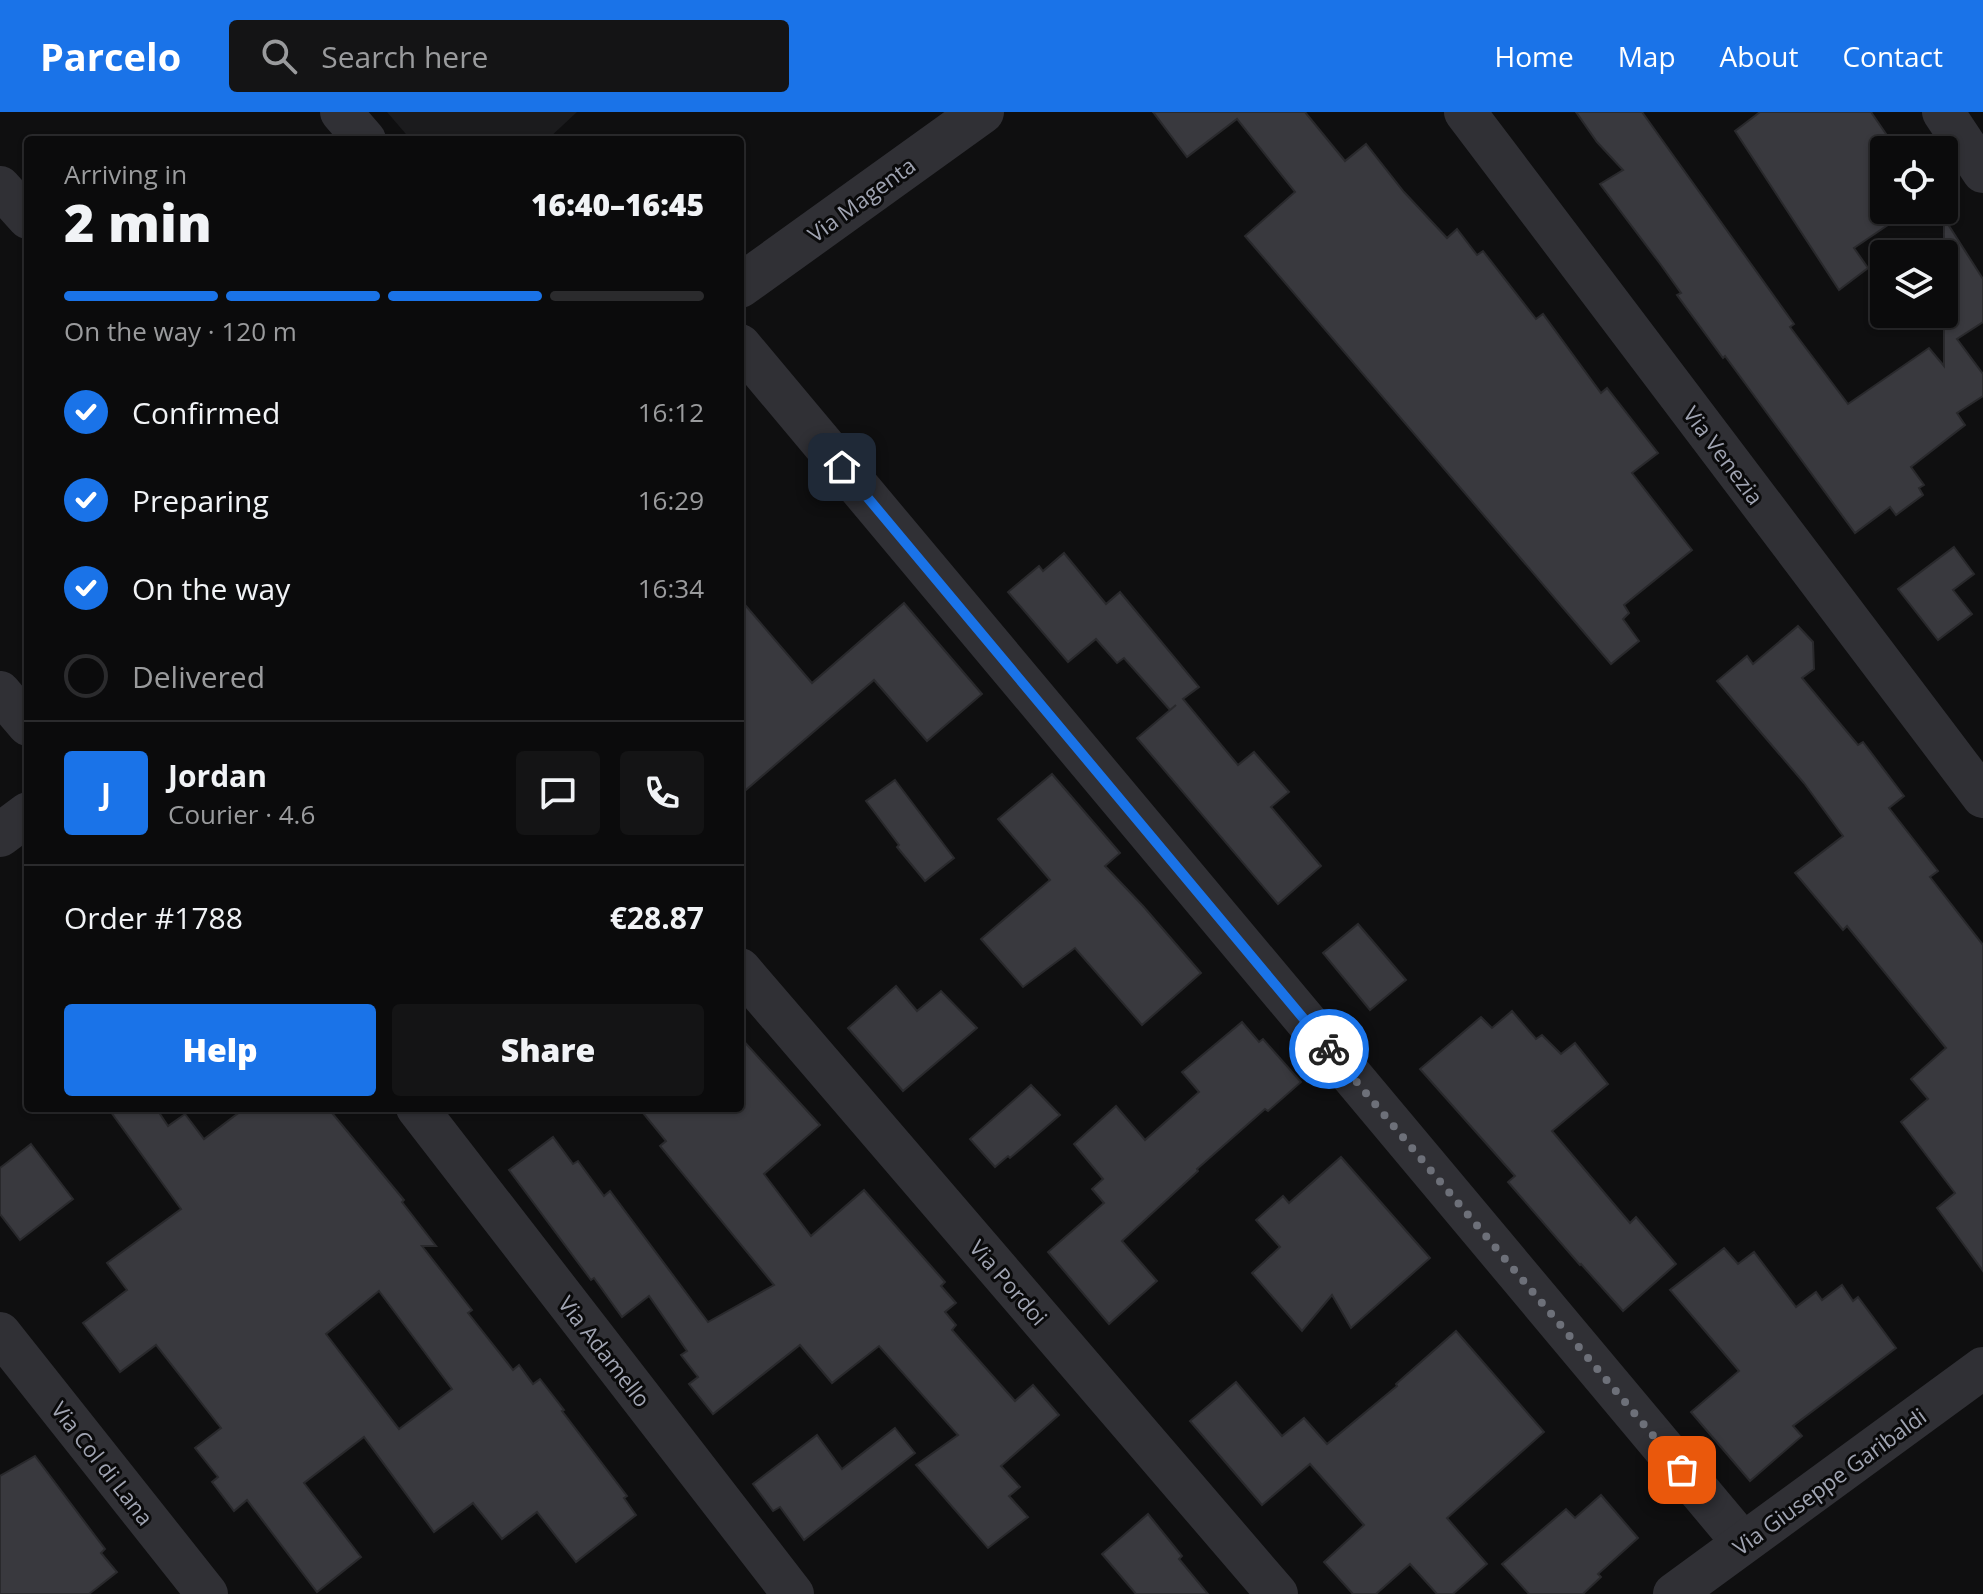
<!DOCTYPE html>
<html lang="en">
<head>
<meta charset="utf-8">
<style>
  body { margin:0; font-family:"Open Sans",sans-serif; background:#141415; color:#f1f3f6; height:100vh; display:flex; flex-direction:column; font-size:30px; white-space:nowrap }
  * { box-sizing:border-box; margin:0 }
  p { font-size:26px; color:#9a9b9d }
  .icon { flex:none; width:44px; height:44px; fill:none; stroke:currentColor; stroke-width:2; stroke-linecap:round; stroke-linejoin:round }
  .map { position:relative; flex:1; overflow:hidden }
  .sheet { position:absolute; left:24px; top:24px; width:720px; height:976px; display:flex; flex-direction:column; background:#0b0b0c; border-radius:8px; box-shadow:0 2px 6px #0004,0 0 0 2px #2b2b2d }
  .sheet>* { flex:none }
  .tools { position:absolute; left:1870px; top:24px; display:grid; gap:16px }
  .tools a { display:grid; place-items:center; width:88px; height:88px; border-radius:8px; background:#0b0b0c; box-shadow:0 2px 6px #0004,0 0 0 2px #2b2b2d; font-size:40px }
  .pin { position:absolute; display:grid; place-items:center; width:68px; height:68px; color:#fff; margin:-34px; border-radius:16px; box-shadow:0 4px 12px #0006 }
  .courier { position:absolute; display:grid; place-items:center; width:80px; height:80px; margin:-40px; border:6px solid #1a73e8; border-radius:50%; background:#fff; color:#222; box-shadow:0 2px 10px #0007 }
  .summary em { font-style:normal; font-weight:800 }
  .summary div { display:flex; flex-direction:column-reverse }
  .summary { display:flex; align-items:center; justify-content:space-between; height:136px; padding:0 40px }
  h1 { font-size:52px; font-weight:800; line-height:60px }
  .bar { display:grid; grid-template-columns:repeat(4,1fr); gap:12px 8px; align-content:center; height:96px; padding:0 40px }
  .bar i { height:10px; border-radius:6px; background:#2b2b2d }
  .bar .current { background:#1a73e8 }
  .bar p { grid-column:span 4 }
  .line { display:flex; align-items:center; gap:20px; padding:0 40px; border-top:2px solid #2b2b2d }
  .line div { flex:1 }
  .round { display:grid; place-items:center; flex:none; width:84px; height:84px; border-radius:8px; background:#141415 }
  ol { padding:0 40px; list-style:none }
  li { display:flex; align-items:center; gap:24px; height:88px }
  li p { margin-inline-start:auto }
  li .icon { padding:8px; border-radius:50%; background:#1a73e8; color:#fff; stroke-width:4 }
  li:last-child { color:#9a9b9d }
  li i { width:44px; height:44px; border:4px solid #2b2b2d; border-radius:50% }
  .action { display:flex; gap:16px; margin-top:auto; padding:16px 40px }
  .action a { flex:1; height:92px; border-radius:8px; background:#1a73e8; color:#fff; font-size:32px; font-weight:800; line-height:92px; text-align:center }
  .action a+a { background:#141415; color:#f1f3f6 }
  header { display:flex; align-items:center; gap:48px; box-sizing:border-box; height:112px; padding:0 40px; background:#1a73e8; color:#fff }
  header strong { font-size:38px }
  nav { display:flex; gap:44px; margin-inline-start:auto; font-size:28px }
  .search { width:560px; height:72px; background:#141415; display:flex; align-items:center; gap:20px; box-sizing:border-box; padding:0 28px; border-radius:8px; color:#9a9b9d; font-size:30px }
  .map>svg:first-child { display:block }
  .built { fill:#1b1b1d }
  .building { fill:#39393e; stroke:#29292c; stroke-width:2; fill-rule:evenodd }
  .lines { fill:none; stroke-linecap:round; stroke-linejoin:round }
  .minor { stroke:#303035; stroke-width:42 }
  .tertiary { stroke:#303035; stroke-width:44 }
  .done { stroke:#6d7079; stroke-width:8; stroke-dasharray:0 14.4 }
  .route { stroke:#1a73e8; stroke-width:10 }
  .labels { text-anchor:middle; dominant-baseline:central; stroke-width:6; stroke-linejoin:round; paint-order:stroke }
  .street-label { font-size:22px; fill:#a0a4b2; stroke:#0a0a0b }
</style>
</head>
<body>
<header>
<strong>Parcelo</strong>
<div class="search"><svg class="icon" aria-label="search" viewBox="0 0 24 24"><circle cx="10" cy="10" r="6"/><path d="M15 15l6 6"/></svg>Search here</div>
<nav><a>Home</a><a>Map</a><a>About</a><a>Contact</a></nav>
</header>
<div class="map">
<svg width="1983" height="1482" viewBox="0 0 1983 1482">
  <rect width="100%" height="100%" fill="#0f0f10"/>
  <!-- built -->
  <polygon class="built" points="387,0 577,0 547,28 411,28"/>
  <!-- building -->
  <g class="building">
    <polygon points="1153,0 1305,0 1345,49 1366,32 1404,80 1447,126 1457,117 1477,143 1483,139 1536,207 1543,202 1601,281 1607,276 1658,341 1632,361 1692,438 1624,493 1629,501 1623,507 1639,529 1611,552 1245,124 1295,80 1237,7 1187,45"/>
    <polygon points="1576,0 1642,0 1794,212 1790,215 1848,292 1929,236 1944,254 1944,106 1983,167 1983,210 1957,227 1983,262 1983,284 1957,301 1965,313 1911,355 1924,373 1919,376 1923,383 1896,403 1890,395 1855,421 1725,244 1723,246 1677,183 1681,181 1661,153 1600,72 1623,58 1597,30"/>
    <polygon points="1760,0 1871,0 1897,38 1884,38 1884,98 1910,98 1854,136 1868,156 1839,178 1735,19"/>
    <polygon points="1954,435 1974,462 1953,478 1972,502 1938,528 1898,477"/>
    <polygon points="1064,441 1106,492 1120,480 1199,575 1183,587 1238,653 1254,640 1289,680 1271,695 1321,754 1278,792 1137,626 1176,593 1170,598 1124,546 1117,551 1096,527 1068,550 1008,480 1039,454 1043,459"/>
    <polygon points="740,487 812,571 904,491 982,582 927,629 874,568 740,683"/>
    <polygon points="1798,514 1813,530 1814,557 1802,566 1858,633 1863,630 1904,684 1889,696 1938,759 1930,765 1983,833 1983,1159 1937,1096 1955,1081 1901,1010 1928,987 1911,967 1946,936 1847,814 1843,818 1795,761 1843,724 1804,671 1717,569 1747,544 1753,552"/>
    <polygon points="1052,662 1120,741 1105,754 1143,794 1201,861 1142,913 1075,836 1023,875 981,827 1050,768 998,707"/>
    <polygon points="895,668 954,746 925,769 897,735 899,733 866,689"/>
    <polygon points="1358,812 1406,868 1370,898 1323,841"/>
    <polygon points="896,874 917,899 941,879 977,916 903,979 848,916"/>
    <polygon points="1512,899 1536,927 1542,923 1561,942 1575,931 1608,972 1552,1019 1630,1111 1636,1105 1676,1152 1623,1199 1581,1152 1580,1153 1508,1070 1515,1064 1420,957 1481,905 1492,916"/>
    <polygon points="1242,910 1259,930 1263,927 1301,970 1268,999 1265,997 1197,1057 1198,1059 1122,1129 1157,1169 1109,1212 1048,1140 1104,1091 1092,1077 1103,1067 1074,1032 1116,994 1145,1028 1199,980 1182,960"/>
    <polygon points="740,925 820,1013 764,1062 811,1124 864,1078 945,1170 941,1174 956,1191 945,1200 956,1213 952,1218 1015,1289 1033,1273 1059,1303 1001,1354 1020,1375 1009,1384 1028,1405 988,1436 916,1353 958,1323 879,1234 832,1271 800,1233 713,1302 689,1272 698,1265 681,1243 687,1239 649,1184 622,1205 594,1166 591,1168 509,1058 553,1025 573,1052 578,1049 604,1084 610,1079 708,1210 774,1173 660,1034 666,1029 639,996 740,996"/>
    <polygon points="1031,973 1060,1003 1010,1046 1008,1044 995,1055 970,1027"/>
    <path d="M108,996H156L168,1014L185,1002L204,1027L245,996H328L404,1088L402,1090L436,1134H422L472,1198L468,1201L513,1258L519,1253L533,1272L540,1267L564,1298L562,1299L627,1384L624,1386L636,1403L576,1450L537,1400L502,1427L473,1391L434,1420L364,1325L304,1371L361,1445L317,1480L247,1388L234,1399L212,1370L218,1365L195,1336L221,1316L156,1233L120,1260L83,1211L127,1178L107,1151L181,1097ZM379,1179L452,1277L399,1317L326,1222Z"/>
    <polygon points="31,1032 73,1087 20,1128 0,1102 0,1056"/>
    <polygon points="1341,1045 1430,1146 1351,1216 1332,1183 1302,1219 1252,1161 1280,1135 1256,1108 1283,1084 1289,1091"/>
    <polygon points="1724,1136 1738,1152 1754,1140 1796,1195 1816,1180 1822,1188 1842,1173 1853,1189 1858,1185 1896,1236 1793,1314 1802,1324 1750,1369 1691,1300 1739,1259 1670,1178"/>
    <polygon points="1456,1219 1544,1320 1447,1406 1487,1452 1453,1482 1437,1482 1410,1452 1376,1482 1353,1482 1324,1450 1364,1413 1310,1352 1262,1393 1190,1309 1236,1270 1282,1324 1304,1306 1327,1332 1397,1274 1396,1272"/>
    <polygon points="895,1316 915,1341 804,1428 780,1395 773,1399 753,1372 817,1323 842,1357"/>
    <polygon points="35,1344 105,1437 101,1441 117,1460 89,1482 0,1482 0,1364"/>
    <polygon points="1601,1383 1638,1426 1598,1462 1601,1465 1583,1482 1529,1482 1502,1452 1566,1397 1575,1406"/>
    <polygon points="1148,1402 1182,1444 1179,1447 1208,1482 1136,1482 1102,1442"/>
  </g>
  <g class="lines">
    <!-- minor -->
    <g class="minor">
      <polyline points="341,0 365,28"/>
      <polyline points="1465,0 1983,685"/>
      <polyline points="1943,0 1983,60"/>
      <polyline points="0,75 28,106"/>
      <polyline points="740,233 1743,1431"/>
      <polyline points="0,580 28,613"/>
      <polyline points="740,857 1277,1482"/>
      <polyline points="417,996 793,1482"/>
      <polyline points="0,1221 207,1482"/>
      <polyline points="1674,1482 1983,1256"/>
    </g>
    <!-- tertiary -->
    <g class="tertiary">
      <polyline points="740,174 982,0"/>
      <polyline points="0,723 28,702"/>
    </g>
  </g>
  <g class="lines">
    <!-- done -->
    <polyline class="done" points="1329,937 1682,1358"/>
    <!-- route -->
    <polyline class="route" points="842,355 1329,937"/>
  </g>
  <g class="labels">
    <!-- street labels -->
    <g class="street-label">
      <text transform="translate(861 87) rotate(-36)">Via Magenta</text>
      <text transform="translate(1724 343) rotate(53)">Via Venezia</text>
      <text transform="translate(1009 1170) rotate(49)">Via Pordoi</text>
      <text transform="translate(605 1239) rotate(52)">Via Adamello</text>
      <text transform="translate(103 1351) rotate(52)">Via Col di Lana</text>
      <text transform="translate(1829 1369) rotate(-36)">Via Giuseppe Garibaldi</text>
    </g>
  </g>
</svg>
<div class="tools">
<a><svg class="icon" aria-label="locate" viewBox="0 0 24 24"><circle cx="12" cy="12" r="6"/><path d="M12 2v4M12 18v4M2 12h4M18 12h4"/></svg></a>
<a><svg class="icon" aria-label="layers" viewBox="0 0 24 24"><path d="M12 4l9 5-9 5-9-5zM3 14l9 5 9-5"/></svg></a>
</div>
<div class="pin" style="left:1682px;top:1358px;background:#ea580c"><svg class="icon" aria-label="bag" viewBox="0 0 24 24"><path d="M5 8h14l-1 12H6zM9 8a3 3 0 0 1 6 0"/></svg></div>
<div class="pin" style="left:842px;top:355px;background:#1f2937"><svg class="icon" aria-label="home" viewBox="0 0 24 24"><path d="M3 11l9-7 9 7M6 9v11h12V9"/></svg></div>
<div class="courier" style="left:1329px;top:937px"><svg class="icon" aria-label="bike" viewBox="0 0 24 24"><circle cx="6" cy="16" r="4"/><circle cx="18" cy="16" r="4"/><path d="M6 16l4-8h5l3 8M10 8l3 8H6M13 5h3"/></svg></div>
<section class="sheet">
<div class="summary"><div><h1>2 min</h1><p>Arriving in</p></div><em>16:40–16:45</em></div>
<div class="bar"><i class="current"></i><i class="current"></i><i class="current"></i><i></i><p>On the way · 120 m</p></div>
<ol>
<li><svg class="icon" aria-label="check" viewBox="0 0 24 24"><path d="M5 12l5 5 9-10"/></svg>Confirmed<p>16:12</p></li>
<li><svg class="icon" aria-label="check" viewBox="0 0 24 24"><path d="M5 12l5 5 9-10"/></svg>Preparing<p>16:29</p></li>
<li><svg class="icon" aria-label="check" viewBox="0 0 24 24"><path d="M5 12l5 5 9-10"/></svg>On the way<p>16:34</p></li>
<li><i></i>Delivered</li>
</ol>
<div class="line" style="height:144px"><b class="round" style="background:#1a73e8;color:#fff">J</b><div><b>Jordan</b><p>Courier · 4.6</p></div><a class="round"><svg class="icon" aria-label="chat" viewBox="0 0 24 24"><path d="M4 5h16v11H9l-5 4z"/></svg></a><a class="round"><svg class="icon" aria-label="phone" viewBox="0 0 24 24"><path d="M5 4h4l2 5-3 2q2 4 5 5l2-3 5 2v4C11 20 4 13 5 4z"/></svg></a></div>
<div class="line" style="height:104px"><div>Order #1788</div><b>€28.87</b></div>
<div class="action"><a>Help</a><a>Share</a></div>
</section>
</div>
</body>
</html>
